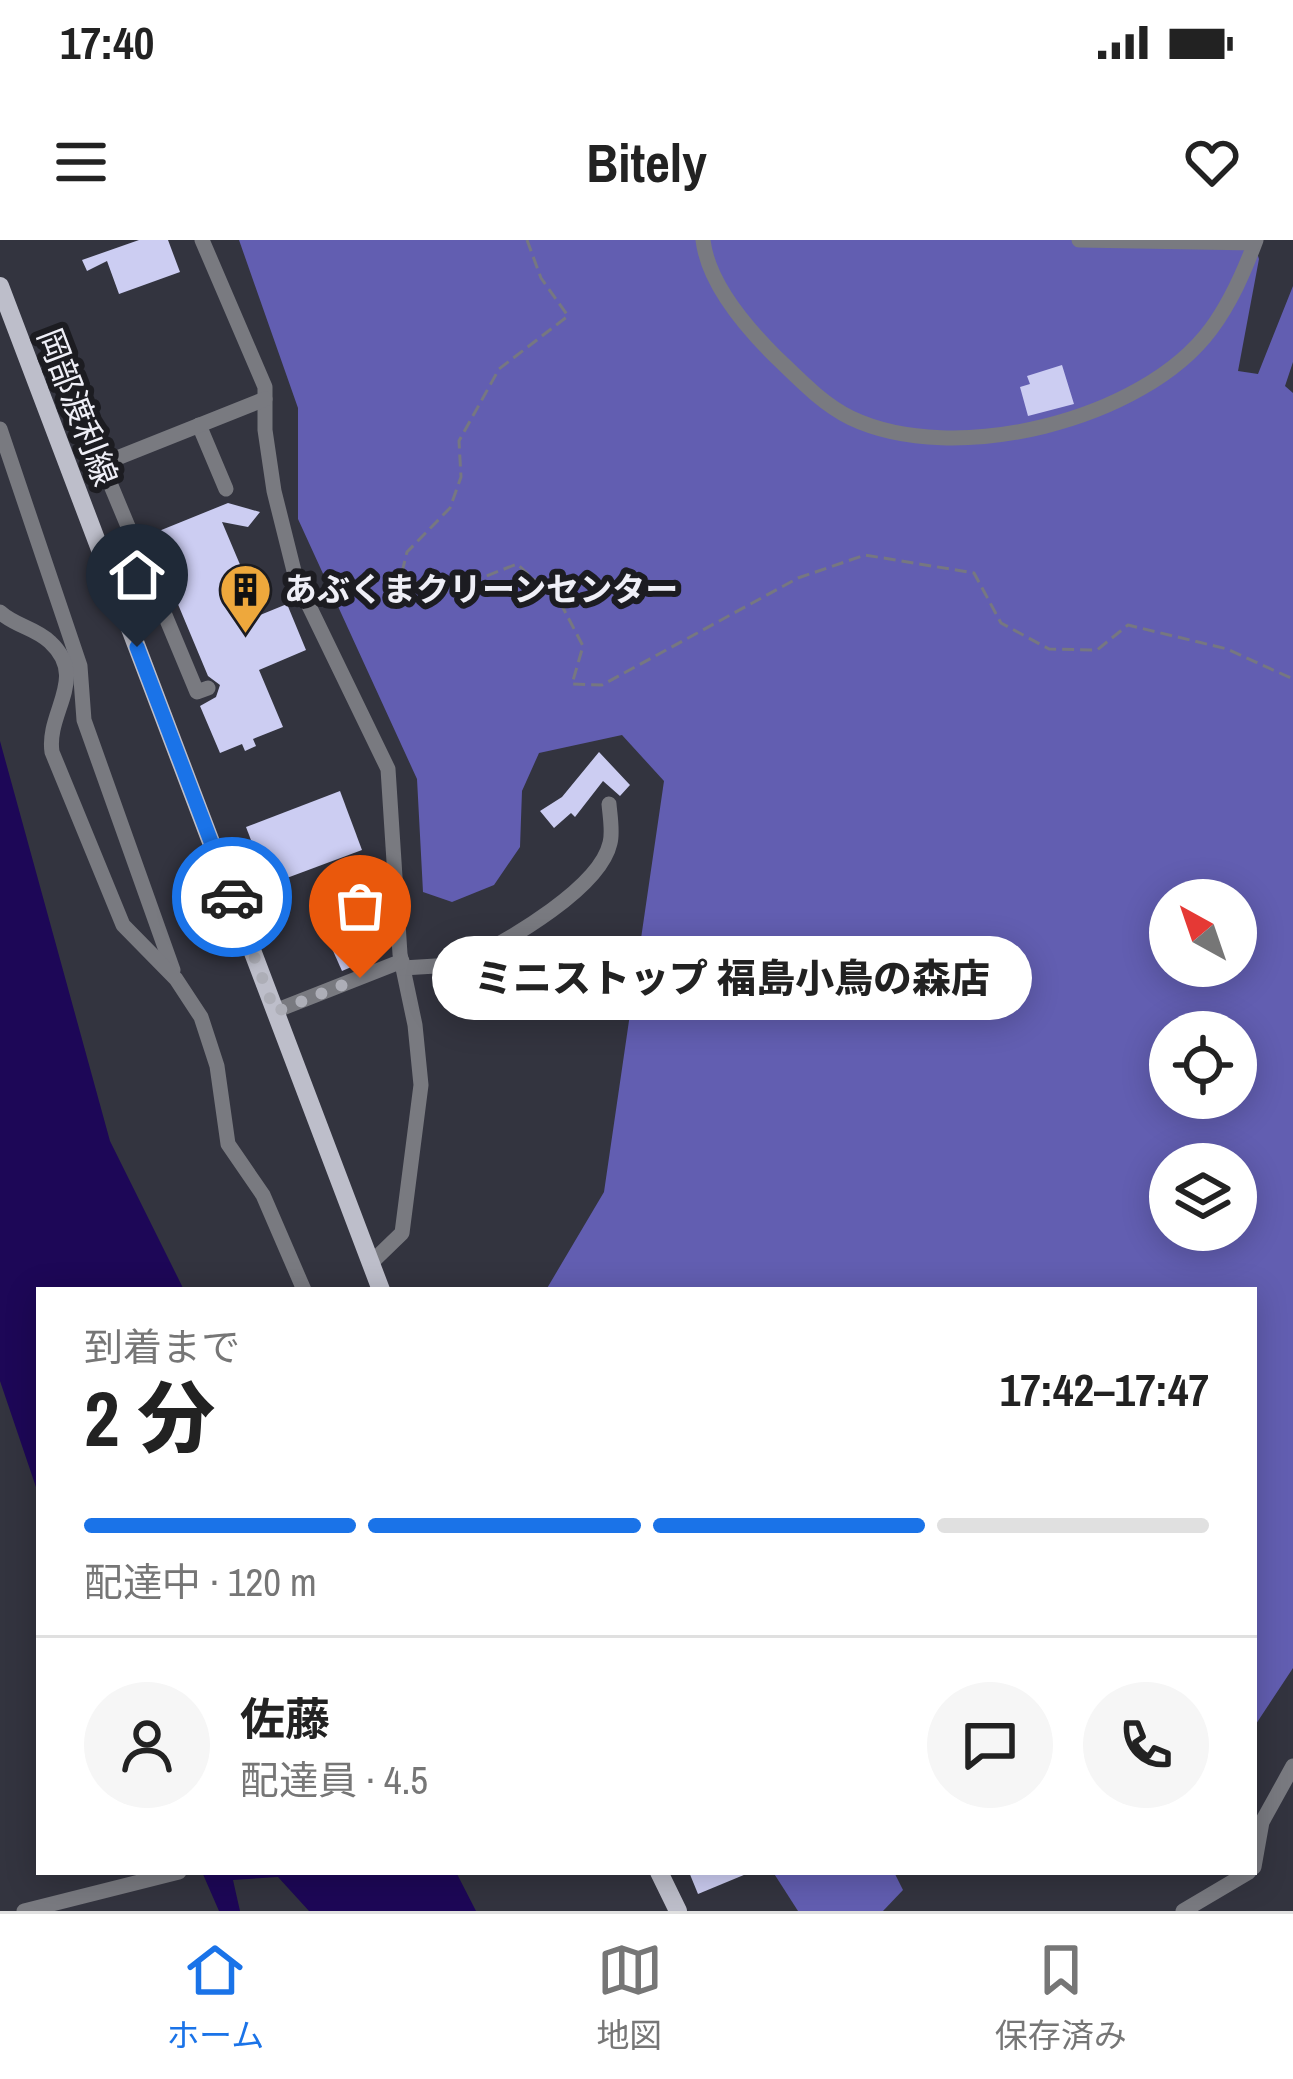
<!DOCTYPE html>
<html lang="ja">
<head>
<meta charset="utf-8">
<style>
  body { margin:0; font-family:"Archivo Narrow","Noto Sans JP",sans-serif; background:#f6f6f6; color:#222; height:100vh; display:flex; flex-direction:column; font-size:45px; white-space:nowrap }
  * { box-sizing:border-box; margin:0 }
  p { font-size:39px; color:#767676 }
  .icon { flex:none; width:66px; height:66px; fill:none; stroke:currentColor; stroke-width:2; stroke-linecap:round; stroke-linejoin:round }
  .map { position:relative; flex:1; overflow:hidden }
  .details { position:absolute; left:36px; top:1047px; width:1221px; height:588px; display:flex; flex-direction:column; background:#fff; border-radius:0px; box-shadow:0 6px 30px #0003 }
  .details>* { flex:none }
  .needle { width:78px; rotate:320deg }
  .tools { position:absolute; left:1149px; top:639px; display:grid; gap:24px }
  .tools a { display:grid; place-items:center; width:108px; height:108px; border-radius:50%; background:#fff; box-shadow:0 6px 30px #0003; font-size:60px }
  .pin { position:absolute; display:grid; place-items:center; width:102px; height:102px; color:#fff; margin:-123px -51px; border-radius:50% 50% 50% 0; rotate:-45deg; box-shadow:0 0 12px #0007 }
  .pin .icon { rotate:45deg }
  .courier { position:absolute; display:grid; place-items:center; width:120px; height:120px; margin:-60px; border:9px solid #1a73e8; border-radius:50%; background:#fff; color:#222; box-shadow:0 3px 15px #0007 }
  .bubble { position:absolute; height:84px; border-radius:42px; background:#fff; box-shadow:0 6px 30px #0003; font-size:39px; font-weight:800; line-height:84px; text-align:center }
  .overview em { font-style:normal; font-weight:800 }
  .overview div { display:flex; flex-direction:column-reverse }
  .overview { display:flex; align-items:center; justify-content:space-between; height:204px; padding:0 48px }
  h1 { font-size:78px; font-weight:800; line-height:90px }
  .bar { display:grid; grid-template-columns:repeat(4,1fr); gap:18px 12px; align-content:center; height:144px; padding:0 48px }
  .bar i { height:15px; border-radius:9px; background:#e0e0e0 }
  .bar .current { background:#1a73e8 }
  .bar p { grid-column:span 4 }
  .line { display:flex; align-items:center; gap:30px; padding:0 48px; border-top:3px solid #e0e0e0 }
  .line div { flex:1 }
  .round { display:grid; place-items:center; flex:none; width:126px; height:126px; border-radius:63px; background:#f6f6f6 }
  .status { display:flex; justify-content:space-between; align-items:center; height:84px; padding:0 60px; background:#fff; direction:ltr }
  .status svg { height:33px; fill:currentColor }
  header { display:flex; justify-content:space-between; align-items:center; height:156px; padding:0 48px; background:#fff; font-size:54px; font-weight:800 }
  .tab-bar { display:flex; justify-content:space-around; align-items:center; height:168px; border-top:3px solid #e0e0e0; background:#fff; font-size:33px; color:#767676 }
  .tab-bar a { display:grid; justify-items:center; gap:6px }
  .tab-bar .current { color:#1a73e8 }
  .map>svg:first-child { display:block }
  .forest { fill:#625eb1; fill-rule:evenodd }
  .water { fill:#1d0757 }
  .building { fill:#cccdf2 }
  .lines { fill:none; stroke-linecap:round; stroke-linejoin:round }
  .path { stroke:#767781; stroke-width:3; stroke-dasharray:12 6; stroke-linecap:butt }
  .minor { stroke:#797a80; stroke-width:15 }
  .major { stroke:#bdbeca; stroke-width:18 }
  .done { stroke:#adaeb7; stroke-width:12; stroke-dasharray:0 21.6 }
  .route { stroke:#1a73e8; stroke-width:15 }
  .labels { text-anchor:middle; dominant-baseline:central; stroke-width:12; stroke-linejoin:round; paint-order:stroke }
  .street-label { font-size:33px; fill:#efeff7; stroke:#1c1c21 }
  .poi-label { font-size:33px; font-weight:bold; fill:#efeff7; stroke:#1c1c21; text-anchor:start }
</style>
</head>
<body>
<div class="status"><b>17:40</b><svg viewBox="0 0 49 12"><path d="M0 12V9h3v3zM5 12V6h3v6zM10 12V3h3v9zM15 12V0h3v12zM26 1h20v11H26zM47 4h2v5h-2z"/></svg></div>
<header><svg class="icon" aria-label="menu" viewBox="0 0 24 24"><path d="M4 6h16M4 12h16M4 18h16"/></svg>Bitely<svg class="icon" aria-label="heart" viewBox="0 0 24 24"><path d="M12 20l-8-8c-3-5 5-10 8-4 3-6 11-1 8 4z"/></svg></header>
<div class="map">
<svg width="1293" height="1671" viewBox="0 0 1293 1671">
  <rect width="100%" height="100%" fill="#33343f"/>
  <!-- forest -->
  <g class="forest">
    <path d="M239,0H1253L1259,19L1238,131L1258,134L1293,46V122L1285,146L1293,153V1428L1254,1487V1050H546L604,952L664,541L622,495L539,513L522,551L520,607L494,645L452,662L423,652L417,539L298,279V168ZM1170,660H1236V726H1170ZM1170,792H1236V858H1170ZM1170,924H1236V990H1170Z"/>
    <polygon points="773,1632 894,1632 903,1650 883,1671 798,1671"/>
  </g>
  <!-- water -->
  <g class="water">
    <polygon points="0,501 110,901 184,1050 39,1050 39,1256 0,1141"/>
    <polygon points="202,1632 456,1632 476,1671 309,1671 278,1637 233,1640 240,1671 219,1671"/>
  </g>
  <!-- building -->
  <g class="building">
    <polygon points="139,0 168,0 180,32 119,54 107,21 87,31 82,20"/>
    <polygon points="1062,125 1074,164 1028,176 1020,147 1030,144 1027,136"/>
    <polygon points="228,263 260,272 248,287 222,282 244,334 231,340 248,380 287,364 306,410 259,430 283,487 253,499 256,506 245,511 242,504 220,513 200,466 216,457 220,445 208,436 149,295"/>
    <polygon points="599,512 630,545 620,556 603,541 575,577 571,573 554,588 540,571 562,557"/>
    <polygon points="340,551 362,610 268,645 246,587"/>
    <polygon points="348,686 363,722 342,731 326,695"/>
    <polygon points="689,1632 751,1632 698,1654"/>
  </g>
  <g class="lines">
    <!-- path -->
    <polyline class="path" points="527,0 541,38 568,76 499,129 459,201 461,237 450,268 407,312 402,332 435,356 517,324 561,364 583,406 572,444 602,445 798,338 865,315 974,333 1001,383 1049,409 1097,410 1128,385 1227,409 1293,439"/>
    <!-- minor -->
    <g class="minor">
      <polyline points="202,0 265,147 265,190 274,251 296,339 388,529 400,714 415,785 421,845 402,993 371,1023"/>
      <path d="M703,0C708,43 744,85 774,115C798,138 821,163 851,178C954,227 1143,181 1211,89C1231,62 1244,32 1256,0"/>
      <polyline points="1079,0 1254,3"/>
      <polyline points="199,185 226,249"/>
      <polyline points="0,189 80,426 84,480 173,730"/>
      <path d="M0,372C15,386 36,388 50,402C89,438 46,472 52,512L123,685L176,739L201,777L217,826L228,904L263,955L304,1050"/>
      <polyline points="208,448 197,452 102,224 265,159"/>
      <path d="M403,728L452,725L471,719C510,699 600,648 610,603C613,592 610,576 609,564"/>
      <polyline points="275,771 402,721"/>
      <polyline points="1254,1627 1262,1582 1293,1526"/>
      <polyline points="24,1671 179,1632"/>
      <polyline points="1183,1671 1249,1632"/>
    </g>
    <!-- major -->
    <g class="major">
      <polyline points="0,46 381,1050"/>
      <polyline points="659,1632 678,1671"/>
    </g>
  </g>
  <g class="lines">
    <!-- done -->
    <polyline class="done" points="232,657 275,772 360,738"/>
    <!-- route -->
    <polyline class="route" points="137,407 232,657"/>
  </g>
  <!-- icons -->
  <defs>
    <symbol id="building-pin" viewBox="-11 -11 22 30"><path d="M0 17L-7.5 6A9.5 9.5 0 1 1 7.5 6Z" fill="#eea83c" stroke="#1c1c21"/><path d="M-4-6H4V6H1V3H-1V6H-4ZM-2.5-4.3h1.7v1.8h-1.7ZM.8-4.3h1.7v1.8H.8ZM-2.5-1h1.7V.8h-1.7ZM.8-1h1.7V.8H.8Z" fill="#111"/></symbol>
  </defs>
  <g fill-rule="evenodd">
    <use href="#building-pin" x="216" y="320" width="59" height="81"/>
  </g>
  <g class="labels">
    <!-- street labels -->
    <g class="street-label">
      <text transform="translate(78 167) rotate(69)">岡部渡利線</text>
    </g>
    <!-- poi labels -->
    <g class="poi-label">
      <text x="284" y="349">あぶくまクリーンセンター</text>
    </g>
  </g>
</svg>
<div class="tools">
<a><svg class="needle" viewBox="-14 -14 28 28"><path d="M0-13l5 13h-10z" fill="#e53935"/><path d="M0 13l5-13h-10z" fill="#767676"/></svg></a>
<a><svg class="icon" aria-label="locate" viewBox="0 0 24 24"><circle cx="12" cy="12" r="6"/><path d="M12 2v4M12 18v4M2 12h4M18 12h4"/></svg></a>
<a><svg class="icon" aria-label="layers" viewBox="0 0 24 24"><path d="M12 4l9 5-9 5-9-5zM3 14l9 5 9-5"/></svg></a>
</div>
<div class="pin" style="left:360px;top:738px;background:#ea580c"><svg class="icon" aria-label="bag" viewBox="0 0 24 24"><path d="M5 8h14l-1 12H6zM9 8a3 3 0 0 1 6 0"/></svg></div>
<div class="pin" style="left:137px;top:407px;background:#1f2937"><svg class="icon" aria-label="home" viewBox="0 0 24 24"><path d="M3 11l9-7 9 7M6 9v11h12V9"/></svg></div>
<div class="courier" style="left:232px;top:657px"><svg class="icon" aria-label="car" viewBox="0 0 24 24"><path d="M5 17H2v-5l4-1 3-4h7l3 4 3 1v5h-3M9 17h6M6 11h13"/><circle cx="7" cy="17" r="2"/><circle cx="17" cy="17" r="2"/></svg></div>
<div class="bubble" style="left:432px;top:696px;width:600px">ミニストップ 福島小鳥の森店</div>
<section class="details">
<div class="overview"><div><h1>2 分</h1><p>到着まで</p></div><em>17:42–17:47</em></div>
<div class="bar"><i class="current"></i><i class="current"></i><i class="current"></i><i></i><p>配達中 · 120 m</p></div>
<div class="line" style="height:216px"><a class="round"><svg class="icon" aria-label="person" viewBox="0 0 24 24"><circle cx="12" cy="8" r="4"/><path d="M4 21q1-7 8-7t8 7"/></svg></a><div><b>佐藤</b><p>配達員 · 4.5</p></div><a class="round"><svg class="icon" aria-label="chat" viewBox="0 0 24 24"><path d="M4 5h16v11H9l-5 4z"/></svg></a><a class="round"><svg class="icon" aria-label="phone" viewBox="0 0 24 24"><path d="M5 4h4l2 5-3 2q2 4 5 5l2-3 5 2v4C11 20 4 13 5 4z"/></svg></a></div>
</section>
</div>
<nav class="tab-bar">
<a class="current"><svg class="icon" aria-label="home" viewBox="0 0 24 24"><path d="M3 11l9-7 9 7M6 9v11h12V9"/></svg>ホーム</a>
<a><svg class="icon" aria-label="map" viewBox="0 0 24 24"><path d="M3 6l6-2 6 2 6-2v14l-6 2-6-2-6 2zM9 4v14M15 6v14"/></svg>地図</a>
<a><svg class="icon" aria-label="saved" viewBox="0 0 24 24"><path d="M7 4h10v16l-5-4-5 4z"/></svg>保存済み</a>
</nav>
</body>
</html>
